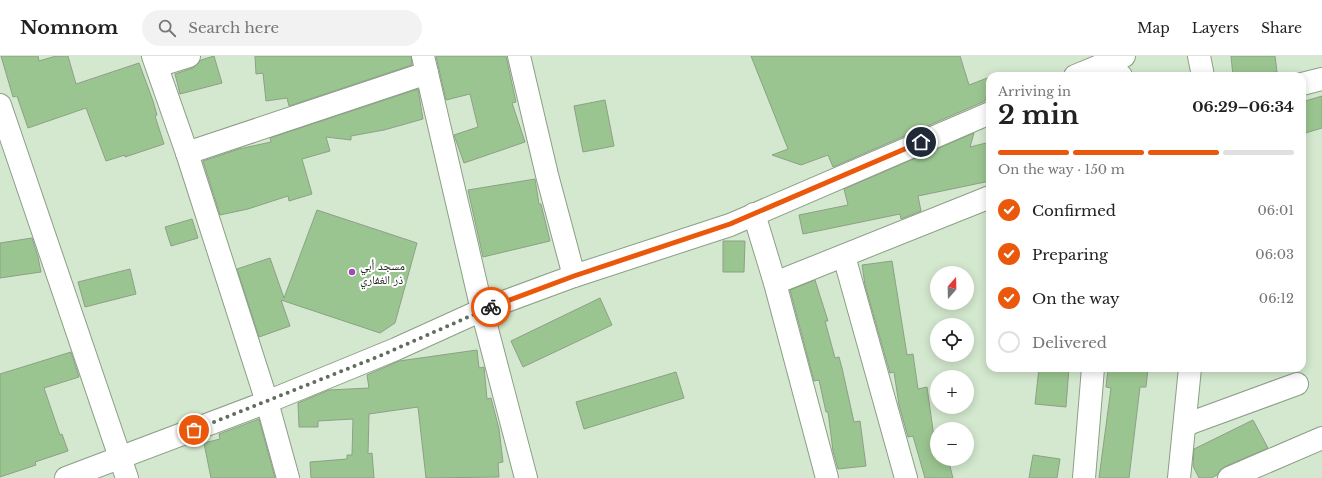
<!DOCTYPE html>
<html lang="en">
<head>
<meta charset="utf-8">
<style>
  body { margin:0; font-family:"Libre Baskerville","Noto Naskh Arabic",serif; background:#f2f2f2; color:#222; height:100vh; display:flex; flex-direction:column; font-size:15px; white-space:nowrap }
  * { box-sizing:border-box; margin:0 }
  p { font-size:13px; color:#767676 }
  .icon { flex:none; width:22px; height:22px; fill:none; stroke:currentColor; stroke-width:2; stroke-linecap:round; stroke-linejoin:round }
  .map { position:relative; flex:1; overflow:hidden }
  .drawer { position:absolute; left:986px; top:16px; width:320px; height:300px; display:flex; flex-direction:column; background:#fff; border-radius:12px; box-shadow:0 2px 10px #0003 }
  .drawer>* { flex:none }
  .needle { width:26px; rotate:20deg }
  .fabs { position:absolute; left:930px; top:210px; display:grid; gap:8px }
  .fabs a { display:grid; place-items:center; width:44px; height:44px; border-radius:50%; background:#fff; box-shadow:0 2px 10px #0003; font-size:20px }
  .pin { position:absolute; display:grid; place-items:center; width:34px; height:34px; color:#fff; margin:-17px; border:2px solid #fff; border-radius:50%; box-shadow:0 1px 4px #0007 }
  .courier { position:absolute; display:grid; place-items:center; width:40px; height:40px; margin:-20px; border:3px solid #ea580c; border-radius:50%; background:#fff; color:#222; box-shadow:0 1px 5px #0007 }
  .headline em { font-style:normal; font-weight:800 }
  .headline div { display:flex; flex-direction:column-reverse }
  .headline { display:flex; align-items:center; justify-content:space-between; height:68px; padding:0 12px }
  h1 { font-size:26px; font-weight:800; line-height:30px }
  .bar { display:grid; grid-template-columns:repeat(4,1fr); gap:6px 4px; align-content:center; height:48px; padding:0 12px }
  .bar i { height:5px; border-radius:3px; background:#e0e0e0 }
  .bar .on { background:#ea580c }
  .bar p { grid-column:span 4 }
  ol { padding:0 12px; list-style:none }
  li { display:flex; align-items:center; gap:12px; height:44px }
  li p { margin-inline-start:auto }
  li .icon { padding:4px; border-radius:50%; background:#ea580c; color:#fff; stroke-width:4 }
  li:last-child { color:#767676 }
  li i { width:22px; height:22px; border:2px solid #e0e0e0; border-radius:50% }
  header { display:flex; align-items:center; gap:24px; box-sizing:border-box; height:56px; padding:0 20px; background:#fff; border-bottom:1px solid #e0e0e0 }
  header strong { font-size:19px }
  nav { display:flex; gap:22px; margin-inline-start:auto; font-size:14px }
  .search { width:280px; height:36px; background:#f2f2f2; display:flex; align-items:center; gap:10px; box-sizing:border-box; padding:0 14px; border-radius:22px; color:#767676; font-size:15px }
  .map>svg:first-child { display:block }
  .building { fill:#9bc590; stroke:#8da087 }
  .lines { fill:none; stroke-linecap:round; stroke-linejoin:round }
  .minor-casing { stroke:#8b9f86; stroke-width:24 }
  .minor { stroke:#fff; stroke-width:22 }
  .done { stroke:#606c5d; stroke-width:4; stroke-dasharray:0 7.2 }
  .route { stroke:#ea580c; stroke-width:5 }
  .poi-dot { fill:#a24bb8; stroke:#fff; stroke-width:1.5 }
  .labels { text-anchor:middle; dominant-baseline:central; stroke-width:4; stroke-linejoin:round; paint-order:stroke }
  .poi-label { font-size:12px; fill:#222920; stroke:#fff; text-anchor:start }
</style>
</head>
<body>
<header>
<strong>Nomnom</strong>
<div class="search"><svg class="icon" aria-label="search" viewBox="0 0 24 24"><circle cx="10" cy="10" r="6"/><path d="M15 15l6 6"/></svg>Search here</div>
<nav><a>Map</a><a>Layers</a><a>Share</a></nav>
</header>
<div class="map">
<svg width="1322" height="422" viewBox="0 0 1322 422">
  <rect width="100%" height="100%" fill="#d3e8ce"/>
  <!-- building -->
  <g class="building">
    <polygon points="1,0 38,0 39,5 56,0 68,0 76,28 139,7 153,45 157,59 155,60 164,88 125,101 125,99 106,105 86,52 28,72 17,40 13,41"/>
    <polygon points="214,0 222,27 180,38 175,18 193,12 201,4"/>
    <polygon points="255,0 411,0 412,9 289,50 287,42 266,45 263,17 256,18"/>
    <polygon points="436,0 506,0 516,46 512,47 525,86 464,107 454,79 478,71 470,38 446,44"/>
    <polygon points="751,0 960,0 969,29 990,21 990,31 985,45 833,111 828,99 801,109 772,99 788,93"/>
    <polygon points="1231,0 1275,0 1277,16 1233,20"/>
    <polygon points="418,33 423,63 384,74 351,80 351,84 326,81 330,95 302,103 312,138 289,145 288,140 248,153 220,159 203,105 239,93 271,86 270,82"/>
    <polygon points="1322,40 1322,72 1302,78 1302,46"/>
    <polygon points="605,44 614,90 583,96 574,50"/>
    <polygon points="974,77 970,91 990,86 990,125 918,140 921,155 901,163 900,158 803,178 799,159 848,149 844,133"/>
    <polygon points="535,123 539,148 541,148 550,185 483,201 468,134"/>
    <polygon points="317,154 417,187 395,267 380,277 281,244 290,270 259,281 237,213 270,202 284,242"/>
    <polygon points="192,163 198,182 171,190 165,171"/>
    <polygon points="32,182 38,201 41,216 0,222 0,187"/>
    <polygon points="723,185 745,185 744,216 723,216"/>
    <polygon points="892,205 907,299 913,298 918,333 927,331 937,403 948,403 953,422 925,422 913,380 908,381 899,349 894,316 890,317 865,229 862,209"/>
    <polygon points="130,213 136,238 85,251 78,226"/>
    <polygon points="815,224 828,265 825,265 835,302 839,301 842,312 854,366 860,365 866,410 838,413 833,395 828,356 826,356 819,324 814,325 790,234"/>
    <polygon points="600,242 612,269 523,311 511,285"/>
    <polygon points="477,294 479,312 484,311 487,343 491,342 499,373 503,406 498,407 499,421 426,422 418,351 369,358 368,398 372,397 374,422 311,422 310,406 347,403 347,399 352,399 353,363 318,365 318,371 299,371 298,347 329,334 369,332 367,319 399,305"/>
    <polygon points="71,296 79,321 44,332 60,379 62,378 68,395 35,406 36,409 0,421 0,318"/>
    <polygon points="1039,312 1069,312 1066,351 1035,348"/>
    <polygon points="1108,312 1148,312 1146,331 1140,331 1129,422 1099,422 1111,332 1106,331"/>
    <polygon points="676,316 684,342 584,373 576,346"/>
    <polygon points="259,363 275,422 211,422 204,387 220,383 219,378"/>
    <polygon points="1253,364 1268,392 1224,411 1217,419 1211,422 1199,422 1193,410 1194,393"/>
    <polygon points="1033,399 1060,403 1057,422 1029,422"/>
  </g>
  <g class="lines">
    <defs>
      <g id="minor">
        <polyline points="153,0 187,97"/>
        <polyline points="423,0 482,254 526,422"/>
        <polyline points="519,0 547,119 574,220"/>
        <polyline points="1199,0 1203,20"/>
        <polyline points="1101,9 1121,20"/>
        <polyline points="157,10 189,0"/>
        <polyline points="1075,20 1124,0"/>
        <polyline points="1302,28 1322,23"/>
        <polyline points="0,49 127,422"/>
        <polyline points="754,158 775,227 827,422"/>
        <polyline points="844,200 906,422"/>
        <polyline points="775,227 990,141"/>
        <polyline points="1185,369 1297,328"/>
        <polyline points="66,422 267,346 396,293 482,254 574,220 730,169 990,57"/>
        <polyline points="288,422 267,346 187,97 427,17"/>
        <polyline points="1084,422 1093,312"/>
        <polyline points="1179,422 1190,312"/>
        <polyline points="1229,422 1322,382"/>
      </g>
    </defs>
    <!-- minor casing -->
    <use href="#minor" class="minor-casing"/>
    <!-- minor -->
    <use href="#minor" class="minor"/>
  </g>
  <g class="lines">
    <!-- done -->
    <polyline class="done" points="194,374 382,299 491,251"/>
    <!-- route -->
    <polyline class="route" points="491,251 574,220 730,168 921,86"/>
  </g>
  <!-- markers -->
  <circle class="poi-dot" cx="352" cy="216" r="4"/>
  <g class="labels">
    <!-- poi labels -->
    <g class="poi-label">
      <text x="360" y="209">مسجد أبي<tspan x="360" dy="14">ذر الغفاري</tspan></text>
    </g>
  </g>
</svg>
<div class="fabs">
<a><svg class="needle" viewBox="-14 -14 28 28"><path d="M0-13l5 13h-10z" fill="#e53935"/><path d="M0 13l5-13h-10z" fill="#767676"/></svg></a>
<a><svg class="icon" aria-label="locate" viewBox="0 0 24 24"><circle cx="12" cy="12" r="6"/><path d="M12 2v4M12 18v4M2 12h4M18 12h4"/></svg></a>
<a>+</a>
<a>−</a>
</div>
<div class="pin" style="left:194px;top:374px;background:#ea580c"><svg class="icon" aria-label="bag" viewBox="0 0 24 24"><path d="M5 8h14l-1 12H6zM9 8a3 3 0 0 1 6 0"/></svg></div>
<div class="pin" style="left:921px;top:86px;background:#1f2937"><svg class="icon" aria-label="home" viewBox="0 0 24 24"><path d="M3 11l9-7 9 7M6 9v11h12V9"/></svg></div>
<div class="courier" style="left:491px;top:251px"><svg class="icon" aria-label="bike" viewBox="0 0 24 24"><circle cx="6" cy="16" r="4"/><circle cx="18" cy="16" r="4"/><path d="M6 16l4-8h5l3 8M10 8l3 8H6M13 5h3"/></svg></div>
<section class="drawer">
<div class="headline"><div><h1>2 min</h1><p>Arriving in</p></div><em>06:29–06:34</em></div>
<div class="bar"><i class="on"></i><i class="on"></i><i class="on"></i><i></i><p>On the way · 150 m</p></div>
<ol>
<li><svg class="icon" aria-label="check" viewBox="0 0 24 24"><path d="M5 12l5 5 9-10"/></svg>Confirmed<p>06:01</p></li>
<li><svg class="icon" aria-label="check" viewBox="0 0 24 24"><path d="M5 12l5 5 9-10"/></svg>Preparing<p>06:03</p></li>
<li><svg class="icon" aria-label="check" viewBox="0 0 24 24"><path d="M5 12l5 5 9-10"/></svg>On the way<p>06:12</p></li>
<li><i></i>Delivered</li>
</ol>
</section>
</div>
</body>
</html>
